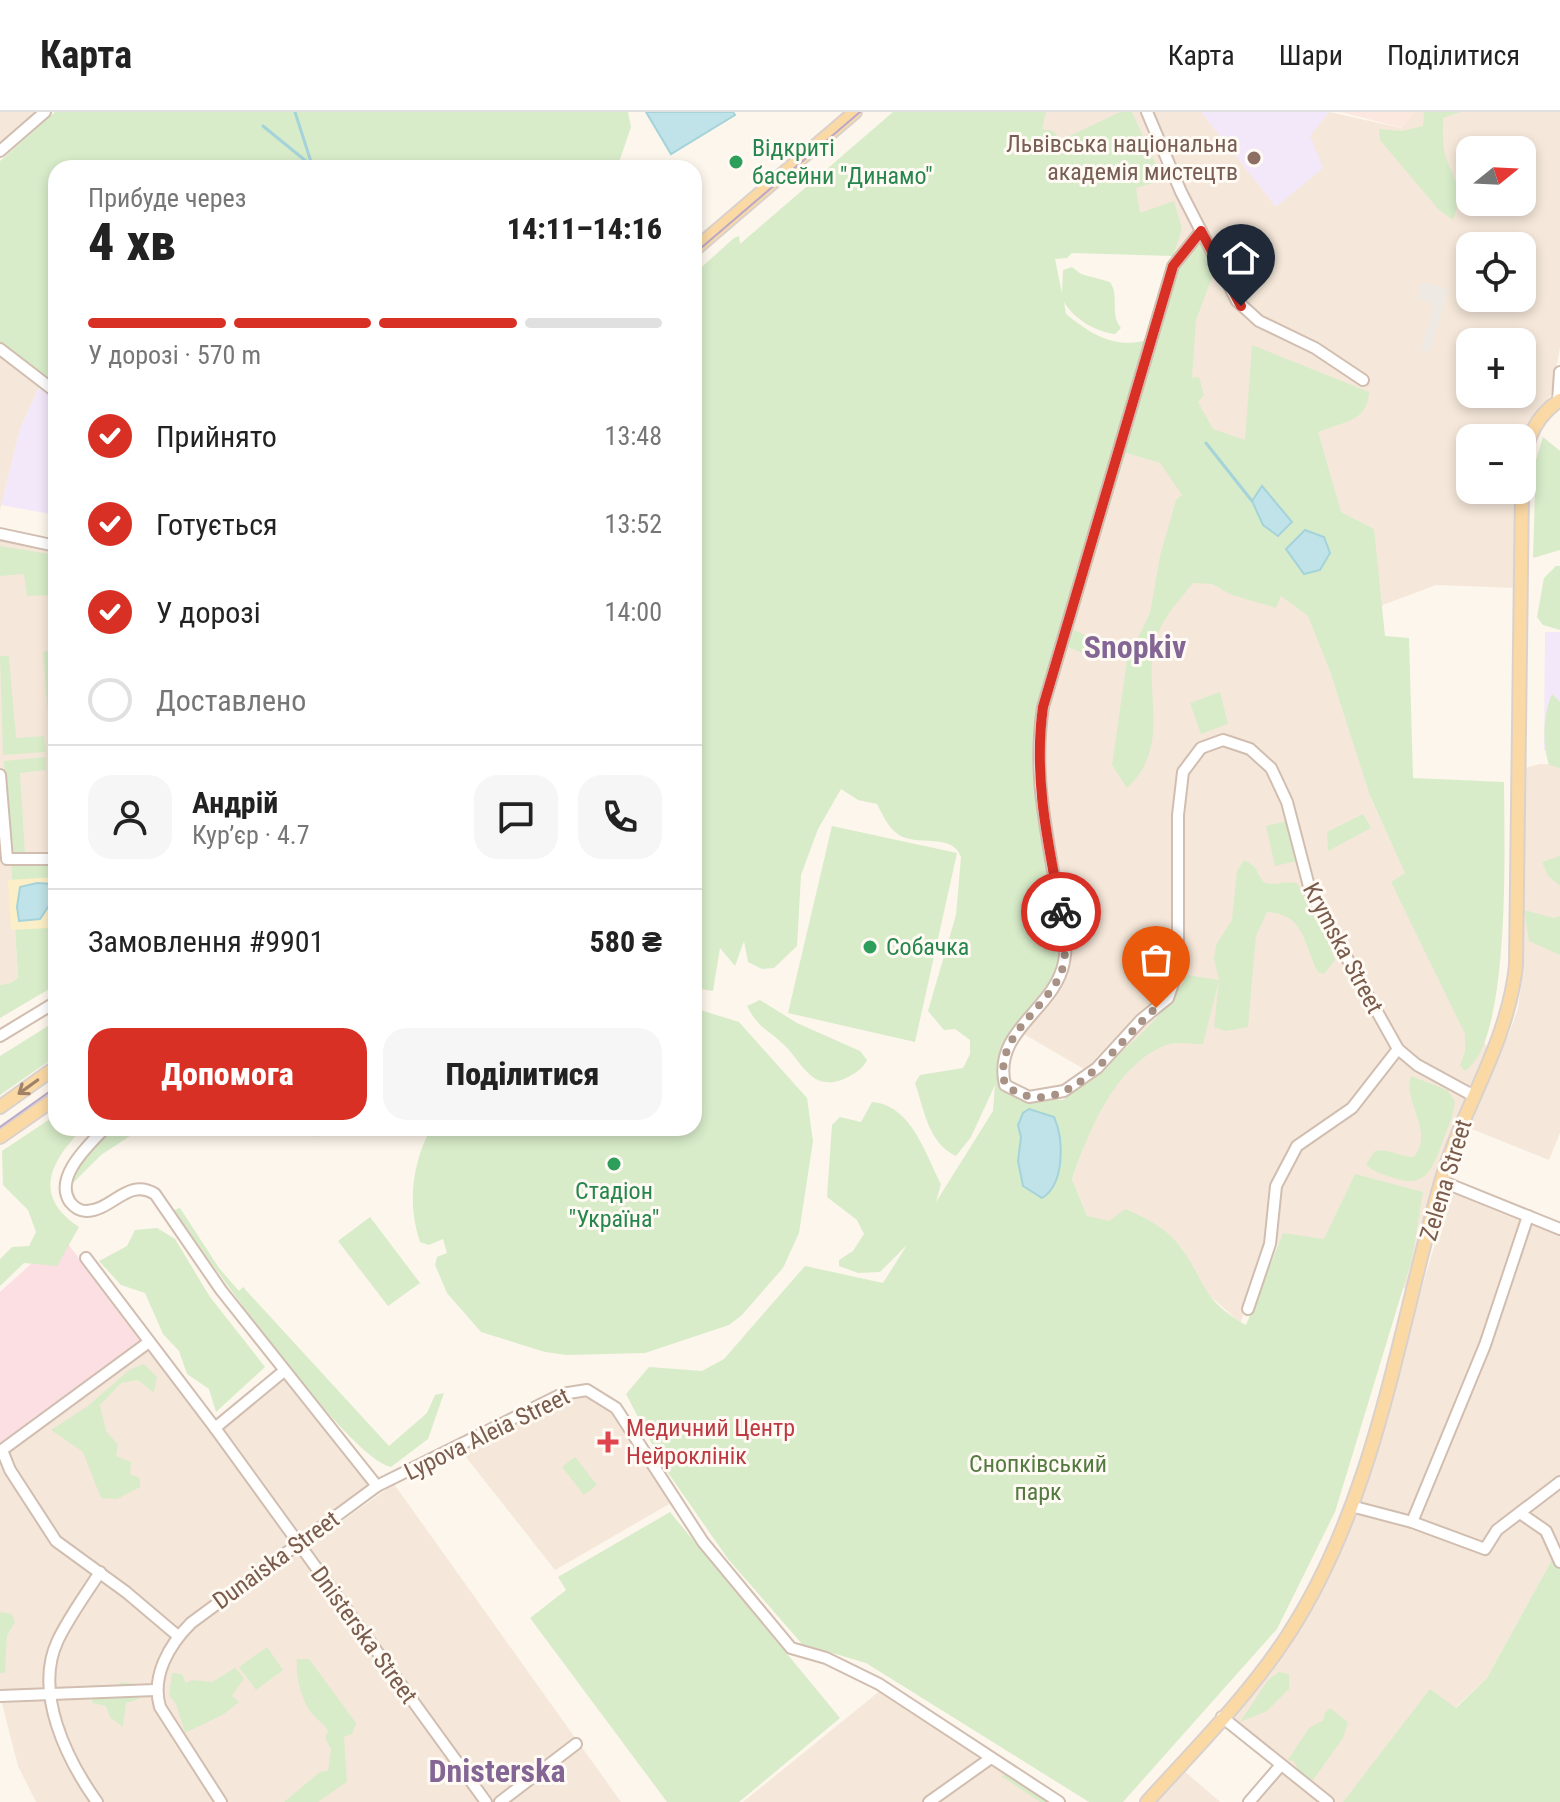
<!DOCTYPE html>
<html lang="uk">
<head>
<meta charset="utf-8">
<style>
  body { margin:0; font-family:"Roboto Condensed",sans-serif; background:#f6f6f6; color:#222; height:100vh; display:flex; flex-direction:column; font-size:30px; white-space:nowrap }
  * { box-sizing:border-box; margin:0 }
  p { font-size:26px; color:#767676 }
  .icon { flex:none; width:44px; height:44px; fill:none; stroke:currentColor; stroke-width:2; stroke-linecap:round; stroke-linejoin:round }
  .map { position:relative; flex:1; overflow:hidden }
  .panel { position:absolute; left:48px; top:48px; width:654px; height:976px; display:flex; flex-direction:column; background:#fff; border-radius:24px; box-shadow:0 4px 12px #0003 }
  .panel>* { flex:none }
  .needle { width:52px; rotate:72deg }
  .tools { position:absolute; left:1456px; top:24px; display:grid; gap:16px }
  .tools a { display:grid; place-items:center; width:80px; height:80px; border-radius:16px; background:#fff; box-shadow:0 4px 12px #0003; font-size:40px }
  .pin { position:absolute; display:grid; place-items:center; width:68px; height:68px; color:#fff; margin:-82px -34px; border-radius:50% 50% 50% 0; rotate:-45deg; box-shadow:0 0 8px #0007 }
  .pin .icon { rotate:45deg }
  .courier { position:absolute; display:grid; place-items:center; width:80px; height:80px; margin:-40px; border:6px solid #d93025; border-radius:50%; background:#fff; color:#222; box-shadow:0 2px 10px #0007 }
  .overview em { font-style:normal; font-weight:800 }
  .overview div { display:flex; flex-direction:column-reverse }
  .overview { display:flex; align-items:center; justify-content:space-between; height:136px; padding:0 40px }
  h1 { font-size:52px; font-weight:800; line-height:60px }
  .bar { display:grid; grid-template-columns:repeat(4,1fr); gap:12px 8px; align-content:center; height:96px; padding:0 40px }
  .bar i { height:10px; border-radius:6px; background:#e0e0e0 }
  .bar .selected { background:#d93025 }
  .bar p { grid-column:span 4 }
  .line { display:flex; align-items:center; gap:20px; padding:0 40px; border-top:2px solid #e0e0e0 }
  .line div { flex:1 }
  .round { display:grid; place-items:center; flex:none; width:84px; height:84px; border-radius:24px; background:#f6f6f6 }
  ol { padding:0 40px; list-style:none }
  li { display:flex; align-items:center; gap:24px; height:88px }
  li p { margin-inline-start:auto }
  li .icon { padding:8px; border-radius:50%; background:#d93025; color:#fff; stroke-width:4 }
  li:last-child { color:#767676 }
  li i { width:44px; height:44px; border:4px solid #e0e0e0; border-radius:50% }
  .action { display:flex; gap:16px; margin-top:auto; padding:16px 40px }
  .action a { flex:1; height:92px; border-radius:24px; background:#d93025; color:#fff; font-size:32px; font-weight:800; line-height:92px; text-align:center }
  .action a+a { background:#f6f6f6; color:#222 }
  header { display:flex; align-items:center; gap:48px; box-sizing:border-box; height:112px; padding:0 40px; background:#fff; border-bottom:2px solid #e0e0e0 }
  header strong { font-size:38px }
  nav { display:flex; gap:44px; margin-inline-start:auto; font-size:28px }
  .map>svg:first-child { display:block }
  .residential { fill:#f5e8da; fill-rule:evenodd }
  .commercial { fill:#fde8e0 }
  .industrial { fill:#efe9e4 }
  .education { fill:#f3e8fa }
  .medical { fill:#fbdfe3 }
  .green { fill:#d8ecc9 }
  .sand { fill:#fcefc7; fill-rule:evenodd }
  .water { fill:#bfe3e8; stroke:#a5d3da; stroke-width:2 }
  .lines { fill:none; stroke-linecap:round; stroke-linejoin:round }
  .stream { stroke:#a5d3da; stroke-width:3 }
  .minor-casing { stroke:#d1beb0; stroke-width:14 }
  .major-casing { stroke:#dad1cd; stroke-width:16 }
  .minor { stroke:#fff; stroke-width:10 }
  .major { stroke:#fbd9a5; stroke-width:12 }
  .tram { stroke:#b9a8c9; stroke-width:2 }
  .oneway { stroke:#a18267 }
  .done { stroke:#a89285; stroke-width:8; stroke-dasharray:0 14.4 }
  .route { stroke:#d93025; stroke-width:10 }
  .education-dot { fill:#8d6e63; stroke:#fffaf3; stroke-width:3 }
  .leisure-dot { fill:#2e9e5b; stroke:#fffaf3; stroke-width:3 }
  .health-dot { fill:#e0444e; stroke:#fffaf3; stroke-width:3 }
  .labels { text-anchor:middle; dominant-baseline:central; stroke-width:6; stroke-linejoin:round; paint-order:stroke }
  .education-label { font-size:24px; fill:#785e54; stroke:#fffaf3; text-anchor:end }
  .leisure-label { font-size:24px; fill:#27864d; stroke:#fffaf3; text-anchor:start }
  .street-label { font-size:24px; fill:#7a5c4d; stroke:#fffaf3 }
  .health-label { font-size:24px; fill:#be3a42; stroke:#fffaf3; text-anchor:start }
  .park-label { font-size:24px; fill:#537a41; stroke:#fffaf3 }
  .district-label { font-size:32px; font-weight:bold; fill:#846695; stroke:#fffaf3 }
</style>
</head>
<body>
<header>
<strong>Карта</strong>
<nav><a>Карта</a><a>Шари</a><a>Поділитися</a></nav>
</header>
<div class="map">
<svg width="1560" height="1690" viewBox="0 0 1560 1690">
  <rect width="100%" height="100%" fill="#fdf6ec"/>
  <!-- residential -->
  <g class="residential">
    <polygon points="0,0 41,0 0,36"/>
    <path d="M1026,0H1201L1276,94L1309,24L1329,0L1401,16L1414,0H1560V236L1551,282L1528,317L1522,333V326H1470V378H1516V476L1436,473L1380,494L1143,291L1184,144L1051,139ZM1470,38H1522V90H1470ZM1470,134H1522V186H1470ZM1470,230H1522V282H1470Z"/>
    <polygon points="0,241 40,273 20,317 0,398"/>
    <polygon points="1126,341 1160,351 1200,378 1309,505 1331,560 1371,687 1490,942 1411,1178 1295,1148 1266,1122 1241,1210 1236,1207 1201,1176 1182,1136 1087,1104 1072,1067 1090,1017 1089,960 1022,921 1043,678 1039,637 1047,593"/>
    <polygon points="0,425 56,437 56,744 11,746 18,866 11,871 0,873"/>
    <polygon points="1540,652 1560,653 1560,1021 1549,1048 1464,1014 1509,922 1518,896 1522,866 1525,656"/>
    <polygon points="1451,1078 1560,1123 1560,1433 1487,1566 1458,1593 1387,1690 1244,1690 1273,1655 1225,1611 1305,1506 1391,1279"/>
    <polygon points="148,1235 214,1321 283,1265 371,1376 294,1432 482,1690 36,1690 18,1654 0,1584 0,1346"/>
    <polygon points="585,1284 611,1300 671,1391 555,1458 462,1340 564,1288"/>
    <polygon points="394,1372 621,1690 490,1690 309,1441 310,1432"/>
    <polygon points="881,1578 1052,1690 743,1690"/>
    <polygon points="1183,1658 1220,1690 1155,1690"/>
  </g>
  <!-- commercial -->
  <polygon class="commercial" points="1341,0 1414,0 1402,16"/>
  <!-- industrial -->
  <polygon class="industrial" points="1421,170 1448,177 1430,240 1421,237 1434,192 1417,187"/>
  <!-- education -->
  <g class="education">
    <polygon points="1201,0 1329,0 1310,24 1323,56 1276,95"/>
    <polygon points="40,273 56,287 56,403 1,393 20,317"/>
    <polygon points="1545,520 1560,520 1560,639 1544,638"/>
  </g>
  <!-- medical -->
  <polygon class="medical" points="62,1124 141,1229 3,1335 0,1331 0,1180"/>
  <!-- green -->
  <g class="green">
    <polygon points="55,0 628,0 631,15 617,56 56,56 56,272 0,230 0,49"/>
    <path d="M893,0H1046L1042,17L1053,19L1061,28L1120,0H1132L1163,68L1136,76L1140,101L1174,89L1182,117L1173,144L1072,141L1067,146L1055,147L1062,181L1063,158L1072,155L1081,162L1110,170C1120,184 1109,201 1121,216L1115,222C1096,220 1074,207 1064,190L1066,202C1093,224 1120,240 1155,225L1173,160L1196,129L1204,133L1214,160L1196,208L1192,266L1199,265L1204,283L1198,290L1213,317L1245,328L1252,233L1369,280C1368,310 1342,310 1318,320L1341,400L1374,417L1385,524L1409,526L1413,666L1504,670C1504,726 1512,929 1465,959L1460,953L1465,940V922L1391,770L1405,761L1370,684L1330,559L1308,504L1281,484L1276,496L1232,483L1212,472L1193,471C1182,485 1167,501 1160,517C1136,570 1177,630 1127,676L1112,653L1127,548L1150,501L1160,444L1176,388L1182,383L1160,351L1126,341L1047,593L1039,637L1067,841C1066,848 1067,859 1064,866C1047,910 988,924 1017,985L1063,988C1105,955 1163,910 1187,863L1219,868L1214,847L1216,833L1232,808L1237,759L1244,748L1254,754L1263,770C1275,775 1284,768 1297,771L1316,799L1335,848L1324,862L1318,860C1303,833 1306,802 1267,800L1256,824L1248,915L1226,919L1214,915L1219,868L1203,932C1192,932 1175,929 1166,933C1114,954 1089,1019 1072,1067L1087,1104L1109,1109L1125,1097C1147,1106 1168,1117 1182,1137C1207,1173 1202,1188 1246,1213L1283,1121L1324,1127L1355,1062L1423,1080L1412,1147L1335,1400L1277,1517L1123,1690H1089L866,1551L802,1532L728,1447L664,1355L626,1282L649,1255L702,1259L724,1247L805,1154L883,1171L907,1133L880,1160L858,1161L839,1154V1148L853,1139L864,1122L857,1108L827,1085L832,1013L840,1005L861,1010L872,990C911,993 925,1041 941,1072L936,1090L993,999L995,973L971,1025L956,1044C928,1031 924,997 915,971L920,963L963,956L970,942V928L955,917L944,918L928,899L956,803L961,745C952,720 918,735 899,723C888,716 883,703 877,692L858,688L841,677L818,717L801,763L797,834L774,856L762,857L748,850L744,829L735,854L720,836L713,879L694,876V162L734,126L739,124L740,132Z"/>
    <path d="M1424,0H1460L1443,6C1443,18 1442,34 1446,46C1456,72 1464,78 1453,108L1439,98L1380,28L1379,17L1402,19L1423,14Z"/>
    <polygon points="1543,325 1560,339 1560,438 1533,446 1536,348"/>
    <polygon points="0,434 56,443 56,483 27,484 24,462 0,464"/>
    <polygon points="1556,454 1560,454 1560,518 1543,513 1537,505 1544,466"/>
    <polygon points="1074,518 1094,527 1087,543 1068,535"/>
    <polygon points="56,538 56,638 51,639 43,540"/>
    <polygon points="0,544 9,544 16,626 44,624 46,640 3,643"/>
    <polygon points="1220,580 1228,612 1201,622 1190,591"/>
    <path d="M1552,582L1560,590V656L1549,653C1542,632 1543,603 1552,582Z"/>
    <polygon points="46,645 46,658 20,661 25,743 16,743 7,733 4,649"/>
    <polygon points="1363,702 1371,716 1328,739 1327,720"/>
    <polygon points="1288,709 1297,749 1275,754 1266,714"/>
    <polygon points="832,714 957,741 915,930 788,901"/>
    <polygon points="1560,744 1560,774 1548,764 1542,750"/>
    <polygon points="11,751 56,752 56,873 0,906 0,873 11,871 18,866"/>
    <polygon points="1524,798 1554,806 1560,804 1560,843 1529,829"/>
    <path d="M760,888L797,911L860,939L867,948C862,958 854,962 844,967C810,981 802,948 781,930C765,916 758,915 747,894Z"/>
    <path d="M694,896L739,910L807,986L813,1029L799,1121L783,1156L742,1203L729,1213L645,1241L567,1243L545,1240L481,1220L447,1181L435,1153L437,1145L447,1141L443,1127L429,1133L420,1130C407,1092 412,1052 431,1016H694Z"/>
    <polygon points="56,909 56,939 49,942 49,949 0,983 0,944"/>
    <path d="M1411,964L1447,978L1455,989C1453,1005 1448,1016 1442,1031C1433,1056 1426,1077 1394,1066C1383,1062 1374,1061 1366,1052L1375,1039C1389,1036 1400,1045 1414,1045C1435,1018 1402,990 1411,964Z"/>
    <path d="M56,1003V1016H83C50,1050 32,1084 79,1115L57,1154L24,1151L0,1174V1147L12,1135L29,1134L36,1120L28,1098L3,1073L2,1039Z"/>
    <polygon points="108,1016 142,1016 101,1043 68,1076 74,1056"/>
    <path d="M284,1016H345C330,1028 300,1026 284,1016Z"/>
    <path d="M180,1096L219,1156L239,1179L243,1175L389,1334L427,1301L435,1283L444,1281L428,1327L391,1355C348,1347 205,1143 174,1098Z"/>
    <polygon points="370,1105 420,1171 388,1194 338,1129"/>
    <polygon points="157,1116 175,1127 210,1185 265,1255 216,1300 209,1277 187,1262 179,1239 163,1222 145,1181 121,1173 99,1149 127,1134 135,1118"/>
    <polygon points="144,1252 157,1265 154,1281 138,1268 121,1271 100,1293 106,1319 118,1333 116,1344 131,1350 130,1362 140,1366 140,1375 117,1387 101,1386 83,1340 51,1318 88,1294 129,1258"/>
    <polygon points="575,1345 597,1373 584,1383 562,1355"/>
    <polygon points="670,1400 840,1606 739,1690 667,1690 530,1506 566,1478 558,1465"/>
    <polygon points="1560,1433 1560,1690 1343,1690 1430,1577 1456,1596 1487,1566"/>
    <polygon points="0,1500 12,1502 15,1510 7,1524 5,1561 0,1561"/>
    <polygon points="267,1535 283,1558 256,1578 239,1555"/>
    <path d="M297,1547H309L356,1611L352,1622L344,1625L347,1670L318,1690H284L320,1660L328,1659L331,1637L325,1626L328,1619C324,1612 320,1610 315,1605C302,1592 295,1564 297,1547Z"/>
    <polygon points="235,1556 244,1566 232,1584 239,1590 224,1602 185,1621 176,1592 169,1583 172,1561 182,1562 186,1571 192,1568 212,1570"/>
    <polygon points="1279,1560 1289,1562 1289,1577 1267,1599 1240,1610 1268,1568"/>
    <polygon points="122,1570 135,1572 139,1587 126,1591 123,1615 110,1605 106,1594 92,1591 95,1572 111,1577"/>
    <polygon points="1330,1596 1348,1610 1343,1626 1313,1668 1301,1663 1294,1649 1288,1648 1309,1616 1324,1608 1324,1602"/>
    <polygon points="1009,1662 1052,1690 1040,1690 1001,1664"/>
  </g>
  <!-- sand -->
  <path class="sand" d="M56,765V789L48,816L11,818L8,768ZM37,771H46L17,795L20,776Z"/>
  <!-- water -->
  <g class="water">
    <polygon points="646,0 733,0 735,3 671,42"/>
    <polygon points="1262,374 1292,410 1278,424 1263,413 1252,389"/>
    <polygon points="1305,418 1324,425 1330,441 1320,458 1304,462 1286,437"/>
    <polygon points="37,771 53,772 50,792 40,807 19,809 17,795 20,775"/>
    <path d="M1029,997L1054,1005C1064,1027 1065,1072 1042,1086L1023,1074L1018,1049L1021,1025L1018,1013L1023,1001Z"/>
  </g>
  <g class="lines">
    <!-- stream -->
    <g class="stream">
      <polyline points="295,0 313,56"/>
      <polyline points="263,14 312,54"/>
      <polyline points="1206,331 1252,389"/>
    </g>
    <defs>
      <g id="minor">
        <polyline points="1147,0 1181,80 1237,189 1259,209 1315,236 1363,268"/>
        <polyline points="0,39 45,0"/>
        <path d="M1201,119L1173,154L1043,595C1034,654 1043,701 1053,759C1059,787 1070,822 1064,850C1055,898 992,918 1005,973L1029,985L1064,979L1097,956L1141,908L1168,886L1178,857V703L1183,660L1201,636L1223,628L1250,637L1271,656L1287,690L1311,782L1398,937L1417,953L1474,984"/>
        <polyline points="0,237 56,280"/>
        <polyline points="1558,289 1560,260"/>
        <polyline points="0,422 56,434"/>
        <polyline points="0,663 7,747 56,747"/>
        <polyline points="0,924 56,890"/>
        <path d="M105,1016C90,1032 53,1065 70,1090C74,1095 80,1099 86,1099C112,1099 128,1065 155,1082L221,1178L377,1374L562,1282L587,1278L616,1296L703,1430L791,1536L826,1546L879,1572L1059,1690"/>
        <polyline points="1441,1069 1560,1117"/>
        <polyline points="86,1146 215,1316 486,1690"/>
        <polyline points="1248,1197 1270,1132 1276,1074 1297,1034 1352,996 1398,937"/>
        <polyline points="149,1230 2,1338 10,1358 56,1429 126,1480 178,1524"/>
        <polyline points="215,1316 284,1259"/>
        <polyline points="1351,1394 1412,1410 1485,1437 1497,1418 1560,1370"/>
        <polyline points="1520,1401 1546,1419 1560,1450"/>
        <polyline points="1412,1410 1485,1233 1528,1104"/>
        <polyline points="0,1584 155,1578"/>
        <polyline points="1222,1605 1328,1690"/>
        <path d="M97,1690C67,1648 33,1580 58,1528C69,1505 86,1482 100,1460"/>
        <path d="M221,1690L160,1595C151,1564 169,1533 191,1511L377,1374"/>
        <polyline points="500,1690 576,1632"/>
        <polyline points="929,1690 991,1646"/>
        <polyline points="1249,1690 1281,1653"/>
      </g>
      <g id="major">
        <polyline points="694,138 855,0"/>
        <path d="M1522,374C1522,339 1530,308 1560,288"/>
        <polyline points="0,995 56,955"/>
        <polyline points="0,1025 56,986"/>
        <path d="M1147,1690C1195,1637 1249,1583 1288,1523C1376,1387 1397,1223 1441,1070C1462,996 1508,932 1516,853L1522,378"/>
      </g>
    </defs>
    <!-- minor casing -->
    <use href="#minor" class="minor-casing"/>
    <!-- major casing -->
    <use href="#major" class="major-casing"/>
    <!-- minor -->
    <use href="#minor" class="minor"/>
    <!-- major -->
    <use href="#major" class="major"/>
    <!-- tram -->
    <g class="tram">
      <polyline points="694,142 860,0"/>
      <polyline points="0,1015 56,975"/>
    </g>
  </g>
  <!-- one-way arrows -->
  <defs><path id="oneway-shaft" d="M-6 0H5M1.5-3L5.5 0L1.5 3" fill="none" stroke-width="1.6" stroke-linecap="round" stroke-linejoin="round" transform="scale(2)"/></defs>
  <use class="oneway" href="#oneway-shaft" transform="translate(28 975) rotate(144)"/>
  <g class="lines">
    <!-- done -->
    <path class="done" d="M1061,800C1065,821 1069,850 1057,869C1037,904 994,927 1005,973C1065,1018 1117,928 1156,896"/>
    <!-- route -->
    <path class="route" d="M1061,800C1048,731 1033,665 1043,595L1173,154L1201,119L1241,194"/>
  </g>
  <!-- markers -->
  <circle class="education-dot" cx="1254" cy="46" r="8"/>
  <g class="leisure-dot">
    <circle cx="736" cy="50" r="8"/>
    <circle cx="870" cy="835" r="8"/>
    <circle cx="614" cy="1052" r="8"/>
  </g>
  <path class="health-dot" d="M604 1318h8v8h8v8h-8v8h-8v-8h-8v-8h8z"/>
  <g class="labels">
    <!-- education labels -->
    <g class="education-label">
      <text x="1238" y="32">Львівська національна<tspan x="1238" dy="28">академія мистецтв</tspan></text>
    </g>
    <!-- leisure labels -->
    <g class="leisure-label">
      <text x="752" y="36">Відкриті<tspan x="752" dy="28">басейни "Динамо"</tspan></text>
      <text x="886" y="835">Собачка</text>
      <text x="614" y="1079" text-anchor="middle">Стадіон<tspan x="614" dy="28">"Україна"</tspan></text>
    </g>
    <!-- street labels -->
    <g class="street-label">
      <text transform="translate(1343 836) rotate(62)">Krymska Street</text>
      <text transform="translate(1446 1068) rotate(-73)">Zelena Street</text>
      <text transform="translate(487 1322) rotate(-26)">Lypova Aleia Street</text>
      <text transform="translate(276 1448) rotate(-36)">Dunaiska Street</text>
      <text transform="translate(364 1523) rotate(54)">Dnisterska Street</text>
    </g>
    <!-- health labels -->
    <g class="health-label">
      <text x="626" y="1316">Медичний Центр<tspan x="626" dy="28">Нейроклінік</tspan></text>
    </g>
    <!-- park labels -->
    <g class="park-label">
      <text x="1038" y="1352">Снопківський<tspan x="1038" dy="28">парк</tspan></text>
    </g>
    <!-- district labels -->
    <g class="district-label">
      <text x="1135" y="535">Snopkiv</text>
      <text x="497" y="1659">Dnisterska</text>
    </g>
  </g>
</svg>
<div class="tools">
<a><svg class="needle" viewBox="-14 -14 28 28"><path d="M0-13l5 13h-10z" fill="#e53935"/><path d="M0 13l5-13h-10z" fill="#767676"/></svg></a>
<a><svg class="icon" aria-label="locate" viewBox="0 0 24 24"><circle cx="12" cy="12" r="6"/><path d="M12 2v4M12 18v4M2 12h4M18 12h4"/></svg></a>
<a>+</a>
<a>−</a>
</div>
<div class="pin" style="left:1156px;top:896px;background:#ea580c"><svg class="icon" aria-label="bag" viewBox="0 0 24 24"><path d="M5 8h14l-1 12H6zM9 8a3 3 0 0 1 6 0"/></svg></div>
<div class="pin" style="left:1241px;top:194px;background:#1f2937"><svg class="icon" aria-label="home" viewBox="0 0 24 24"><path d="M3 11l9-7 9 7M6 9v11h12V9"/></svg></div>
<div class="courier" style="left:1061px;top:800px"><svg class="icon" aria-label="bike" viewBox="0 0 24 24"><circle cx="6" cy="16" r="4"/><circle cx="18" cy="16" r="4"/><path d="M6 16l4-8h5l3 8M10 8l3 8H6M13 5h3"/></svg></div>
<section class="panel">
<div class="overview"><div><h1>4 хв</h1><p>Прибуде через</p></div><em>14:11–14:16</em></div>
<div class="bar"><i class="selected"></i><i class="selected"></i><i class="selected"></i><i></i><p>У дорозі · 570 m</p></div>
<ol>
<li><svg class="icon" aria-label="check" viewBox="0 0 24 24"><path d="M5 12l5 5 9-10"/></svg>Прийнято<p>13:48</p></li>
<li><svg class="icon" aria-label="check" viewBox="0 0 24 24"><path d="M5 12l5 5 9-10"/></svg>Готується<p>13:52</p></li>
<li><svg class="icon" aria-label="check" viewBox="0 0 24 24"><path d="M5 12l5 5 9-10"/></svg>У дорозі<p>14:00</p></li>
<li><i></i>Доставлено</li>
</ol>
<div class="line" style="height:144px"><a class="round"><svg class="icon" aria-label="person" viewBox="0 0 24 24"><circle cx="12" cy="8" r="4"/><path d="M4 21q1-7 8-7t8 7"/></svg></a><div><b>Андрій</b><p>Кур’єр · 4.7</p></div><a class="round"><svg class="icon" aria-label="chat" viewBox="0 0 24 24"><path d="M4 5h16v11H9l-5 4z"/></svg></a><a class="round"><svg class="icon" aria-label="phone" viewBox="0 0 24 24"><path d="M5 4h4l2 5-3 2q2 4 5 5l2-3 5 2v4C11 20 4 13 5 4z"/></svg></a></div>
<div class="line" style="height:104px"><div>Замовлення #9901</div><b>580 ₴</b></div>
<div class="action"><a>Допомога</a><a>Поділитися</a></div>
</section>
</div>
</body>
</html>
